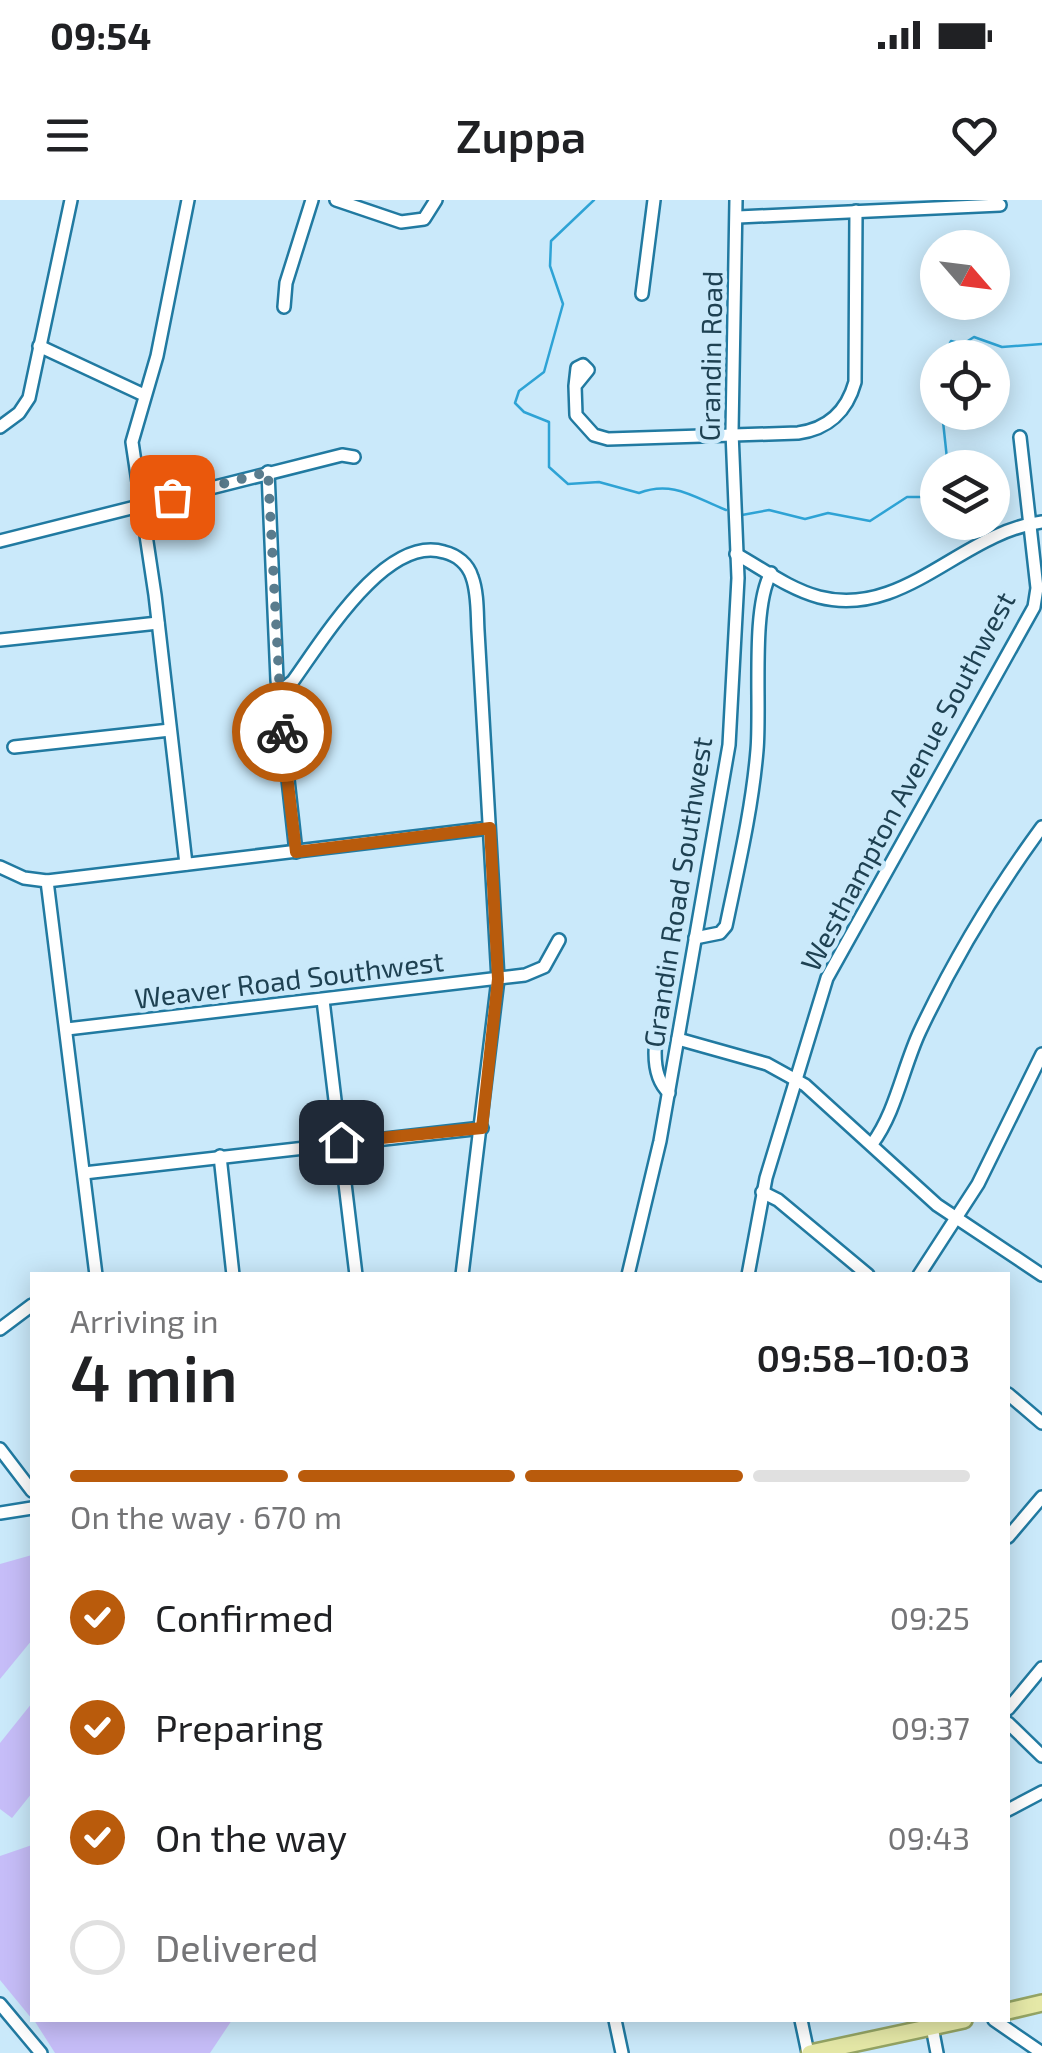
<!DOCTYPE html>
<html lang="en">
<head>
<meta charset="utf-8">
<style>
  body { margin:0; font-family:"Exo 2",sans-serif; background:#f6f6f6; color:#202124; height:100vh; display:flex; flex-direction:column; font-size:38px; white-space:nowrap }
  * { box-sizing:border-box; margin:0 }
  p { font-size:32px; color:#757577 }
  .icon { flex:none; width:55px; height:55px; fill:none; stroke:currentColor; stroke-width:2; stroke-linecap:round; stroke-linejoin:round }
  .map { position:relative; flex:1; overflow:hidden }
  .panel { position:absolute; left:30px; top:1072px; width:980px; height:750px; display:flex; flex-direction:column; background:#fff; border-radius:0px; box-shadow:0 5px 25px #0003 }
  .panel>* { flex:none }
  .needle { width:65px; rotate:118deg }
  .controls { position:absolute; left:920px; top:30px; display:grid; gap:20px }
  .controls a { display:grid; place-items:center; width:90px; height:90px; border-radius:50%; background:#fff; box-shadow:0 5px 25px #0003; font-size:50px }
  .pin { position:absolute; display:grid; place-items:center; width:85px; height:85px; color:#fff; margin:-42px; border-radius:20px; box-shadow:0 5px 15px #0006 }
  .courier { position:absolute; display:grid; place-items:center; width:100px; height:100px; margin:-50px; border:8px solid #b95b0c; border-radius:50%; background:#fff; color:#222; box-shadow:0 2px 12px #0007 }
  .summary em { font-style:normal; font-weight:600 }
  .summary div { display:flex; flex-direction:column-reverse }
  .summary { display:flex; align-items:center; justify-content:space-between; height:170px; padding:0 40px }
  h1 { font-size:65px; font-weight:600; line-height:75px }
  .bar { display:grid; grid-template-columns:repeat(4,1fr); gap:15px 10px; align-content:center; height:120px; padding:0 40px }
  .bar i { height:12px; border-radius:8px; background:#e0e0e0 }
  .bar .selected { background:#b95b0c }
  .bar p { grid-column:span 4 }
  ol { padding:0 40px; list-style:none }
  li { display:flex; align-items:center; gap:30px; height:110px }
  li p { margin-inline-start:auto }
  li .icon { padding:10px; border-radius:50%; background:#b95b0c; color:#fff; stroke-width:4 }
  li:last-child { color:#757577 }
  li i { width:55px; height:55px; border:5px solid #e0e0e0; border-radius:50% }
  .status { display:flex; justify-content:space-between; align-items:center; height:70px; padding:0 50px; background:#fff; direction:ltr }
  .status svg { height:28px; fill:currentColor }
  header { display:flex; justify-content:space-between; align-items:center; height:130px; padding:0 40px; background:#fff; font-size:45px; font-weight:600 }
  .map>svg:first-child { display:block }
  .green { fill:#c6bdf8 }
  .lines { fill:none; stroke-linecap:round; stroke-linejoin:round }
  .stream { stroke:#2ea3d5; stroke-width:2.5 }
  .minor-casing { stroke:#217aa1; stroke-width:16 }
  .major-casing { stroke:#94a464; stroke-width:20 }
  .minor { stroke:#fff; stroke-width:11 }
  .major { stroke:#e5e8a7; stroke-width:15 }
  .done { stroke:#5a7c8d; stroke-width:10; stroke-dasharray:0 18 }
  .route { stroke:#b95b0c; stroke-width:12 }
  .labels { text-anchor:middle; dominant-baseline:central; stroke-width:9; stroke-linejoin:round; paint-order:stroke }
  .street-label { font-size:28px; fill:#1e4152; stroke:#cae9fa }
</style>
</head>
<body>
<div class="status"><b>09:54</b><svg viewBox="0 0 49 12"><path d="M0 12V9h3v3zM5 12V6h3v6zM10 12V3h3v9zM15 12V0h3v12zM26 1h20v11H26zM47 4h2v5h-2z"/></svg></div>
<header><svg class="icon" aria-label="menu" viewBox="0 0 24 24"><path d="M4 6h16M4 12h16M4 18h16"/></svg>Zuppa<svg class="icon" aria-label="heart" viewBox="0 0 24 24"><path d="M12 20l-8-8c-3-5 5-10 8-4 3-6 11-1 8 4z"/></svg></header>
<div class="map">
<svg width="1042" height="1853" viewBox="0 0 1042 1853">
  <rect width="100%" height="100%" fill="#cae9fa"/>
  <!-- green -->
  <g class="green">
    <polygon points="32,1355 32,1440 0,1479 0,1364"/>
    <polygon points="32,1503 32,1593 12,1618 0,1609 0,1543"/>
    <polygon points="32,1645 32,1819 0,1780 0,1656"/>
    <polygon points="34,1820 232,1820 210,1853 55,1853"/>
  </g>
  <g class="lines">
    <!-- stream -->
    <g class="stream">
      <path d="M594,0L551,41L550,66L563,104L544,172L519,191L515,203L524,212L549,222V267L568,284L599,282L639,293C673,280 695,298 726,310"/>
      <polyline points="942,158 951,141 963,144 974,137 1002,147 1042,144"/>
      <polyline points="942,212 948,268"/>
      <polyline points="742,315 769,310 805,319 828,313 870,321 907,297 932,297 938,292"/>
    </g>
    <defs>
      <g id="minor">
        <polyline points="336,0 401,22 424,19 436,0"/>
        <polyline points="738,17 1000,5"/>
        <polyline points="642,94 654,0"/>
        <polyline points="284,107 286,83 312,0"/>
        <polyline points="39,146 144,195"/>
        <path d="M575,186L577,168L583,165L588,170L575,186L576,215L594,235L608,239L798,233C828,229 847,211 855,182L856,11"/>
        <polyline points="0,227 19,213 29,198 71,0"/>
        <polyline points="268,272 277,480 296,652"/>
        <polyline points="0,341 342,255 354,257"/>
        <path d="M736,354C763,369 789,389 819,397C904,419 962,332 1042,322"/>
        <polyline points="0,440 158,423"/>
        <path d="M278,493L293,481C322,441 386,334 444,352C457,355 468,364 472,377C478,393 477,414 478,431L498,779L462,1075"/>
        <polyline points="14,547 170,530"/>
        <polyline points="186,664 155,395 132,242 157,156 188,0"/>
        <polyline points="0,667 24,678 47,681 489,628"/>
        <polyline points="47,681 96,1075"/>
        <path d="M695,738L720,733L726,726C738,668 752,610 757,550C761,505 751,408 771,373"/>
        <path d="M668,776C663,810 641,867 669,893"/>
        <polyline points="323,800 356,1075"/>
        <polyline points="67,829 525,775 544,767 559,740"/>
        <polyline points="678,839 767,864 805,885 937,1005 1042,1075"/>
        <path d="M872,944C896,912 903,867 920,831C954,759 995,691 1042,627"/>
        <polyline points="220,956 233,1075"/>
        <polyline points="84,973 482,928"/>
        <polyline points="762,992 778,1000 868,1075"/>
        <polyline points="628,1075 660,941 729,545 738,378 732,232 736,0"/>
        <polyline points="748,1075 766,978 827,778 1034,407 1037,388 1020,237"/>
        <polyline points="919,1075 978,984 1042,854"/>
        <polyline points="0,1129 32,1105"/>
        <polyline points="1008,1194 1042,1223"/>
        <polyline points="0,1249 32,1291"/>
        <polyline points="0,1313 32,1308"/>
        <polyline points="1008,1337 1042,1297"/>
        <polyline points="1008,1509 1042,1468"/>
        <polyline points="1008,1523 1042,1556"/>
        <polyline points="1008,1610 1042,1592"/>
        <polyline points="0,1804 41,1853"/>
        <polyline points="615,1820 622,1853"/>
        <polyline points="801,1820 808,1853"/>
        <polyline points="994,1820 1042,1853"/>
        <polyline points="932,1827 937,1853"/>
      </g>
      <g id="major">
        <polyline points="1008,1811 1042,1803"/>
        <polyline points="810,1853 964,1820"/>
      </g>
    </defs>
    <!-- minor casing -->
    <use href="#minor" class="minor-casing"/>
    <!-- major casing -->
    <use href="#major" class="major-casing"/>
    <!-- minor -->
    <use href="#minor" class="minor"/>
    <!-- major -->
    <use href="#major" class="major"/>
  </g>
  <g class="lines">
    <!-- done -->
    <polyline class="done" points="172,297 268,272 282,532"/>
    <!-- route -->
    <polyline class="route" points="282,532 296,652 490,628 498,779 482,928 341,942"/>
  </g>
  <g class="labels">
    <!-- street labels -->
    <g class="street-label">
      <text transform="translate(710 156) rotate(-89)">Grandin Road</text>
      <text transform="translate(907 581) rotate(-62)">Westhampton Avenue Southwest</text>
      <text transform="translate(677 692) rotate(-81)">Grandin Road Southwest</text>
      <text transform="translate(289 779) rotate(-7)">Weaver Road Southwest</text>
    </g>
  </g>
</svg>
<div class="controls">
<a><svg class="needle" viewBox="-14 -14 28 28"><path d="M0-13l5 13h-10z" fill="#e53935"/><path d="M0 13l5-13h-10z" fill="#757577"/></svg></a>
<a><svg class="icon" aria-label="locate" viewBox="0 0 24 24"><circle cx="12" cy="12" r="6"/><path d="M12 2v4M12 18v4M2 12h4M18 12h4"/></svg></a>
<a><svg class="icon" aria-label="layers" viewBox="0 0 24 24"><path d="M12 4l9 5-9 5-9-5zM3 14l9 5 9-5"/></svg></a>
</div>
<div class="pin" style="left:172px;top:297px;background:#ea580c"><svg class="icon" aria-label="bag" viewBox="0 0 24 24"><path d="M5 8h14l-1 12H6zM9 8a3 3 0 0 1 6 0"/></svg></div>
<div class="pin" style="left:341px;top:942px;background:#1f2937"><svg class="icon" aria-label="home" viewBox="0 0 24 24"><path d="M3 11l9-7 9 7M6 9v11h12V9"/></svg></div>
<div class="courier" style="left:282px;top:532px"><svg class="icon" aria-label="bike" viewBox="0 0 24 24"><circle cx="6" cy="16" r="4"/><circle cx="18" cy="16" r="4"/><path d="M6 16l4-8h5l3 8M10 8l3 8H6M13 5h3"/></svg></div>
<section class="panel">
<div class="summary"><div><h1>4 min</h1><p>Arriving in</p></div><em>09:58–10:03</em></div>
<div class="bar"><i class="selected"></i><i class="selected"></i><i class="selected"></i><i></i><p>On the way · 670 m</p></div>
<ol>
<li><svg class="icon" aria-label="check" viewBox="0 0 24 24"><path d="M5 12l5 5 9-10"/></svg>Confirmed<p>09:25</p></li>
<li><svg class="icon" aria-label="check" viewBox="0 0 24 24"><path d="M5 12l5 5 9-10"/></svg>Preparing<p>09:37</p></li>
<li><svg class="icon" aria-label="check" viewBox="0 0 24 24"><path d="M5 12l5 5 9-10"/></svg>On the way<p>09:43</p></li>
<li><i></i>Delivered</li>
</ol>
</section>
</div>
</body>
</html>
